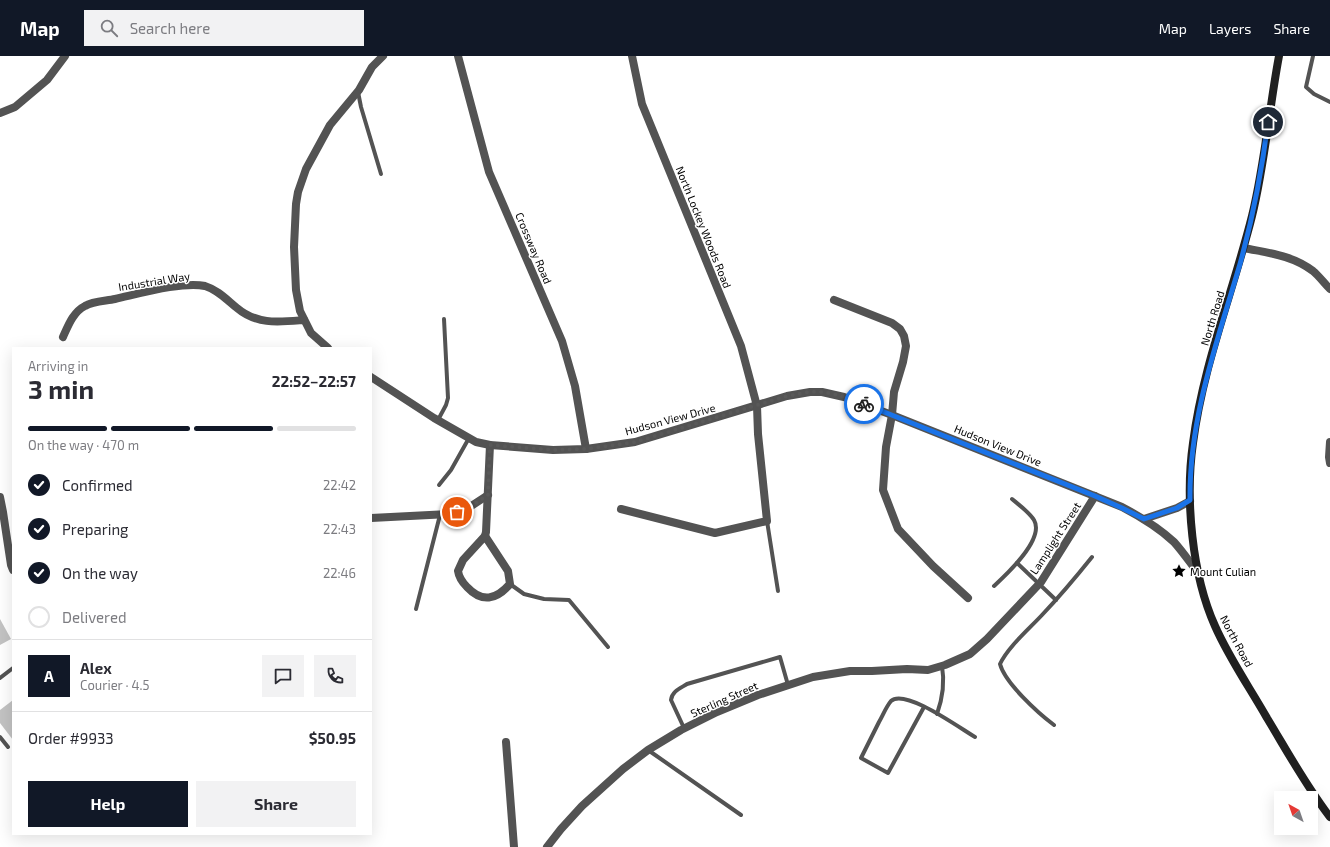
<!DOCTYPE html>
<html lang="en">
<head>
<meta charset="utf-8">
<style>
  body { margin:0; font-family:"Exo 2",sans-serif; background:#f2f2f3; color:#2b2b33; height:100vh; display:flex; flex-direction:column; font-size:15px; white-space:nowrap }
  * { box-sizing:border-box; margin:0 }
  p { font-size:13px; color:#7c7c81 }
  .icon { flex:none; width:22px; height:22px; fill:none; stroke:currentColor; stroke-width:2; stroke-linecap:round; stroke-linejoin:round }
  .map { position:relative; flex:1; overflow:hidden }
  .drawer { position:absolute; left:12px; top:291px; width:360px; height:488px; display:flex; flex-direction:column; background:#fff; border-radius:0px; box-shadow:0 4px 16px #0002 }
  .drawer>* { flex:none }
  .needle { width:26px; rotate:320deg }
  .tools { position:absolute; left:1274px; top:735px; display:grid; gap:8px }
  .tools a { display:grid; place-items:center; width:44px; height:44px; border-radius:0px; background:#fff; box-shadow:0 4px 16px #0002; font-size:20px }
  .pin { position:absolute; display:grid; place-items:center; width:34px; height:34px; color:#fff; margin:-17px; border:2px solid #fff; border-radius:50%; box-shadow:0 1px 4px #0007 }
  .courier { position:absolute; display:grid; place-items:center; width:40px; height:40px; margin:-20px; border:3px solid #1a73e8; border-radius:50%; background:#fff; color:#222; box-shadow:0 1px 5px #0007 }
  .overview em { font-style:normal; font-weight:700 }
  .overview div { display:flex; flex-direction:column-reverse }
  .overview { display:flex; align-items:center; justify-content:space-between; height:68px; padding:0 16px }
  h1 { font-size:26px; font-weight:700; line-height:30px }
  .bar { display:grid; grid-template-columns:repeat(4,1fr); gap:6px 4px; align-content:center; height:48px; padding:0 16px }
  .bar i { height:5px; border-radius:3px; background:#e1e1e2 }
  .bar .active { background:#111827 }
  .bar p { grid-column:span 4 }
  .line { display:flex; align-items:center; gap:10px; padding:0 16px; border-top:1px solid #e1e1e2 }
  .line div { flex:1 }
  .round { display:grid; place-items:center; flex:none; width:42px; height:42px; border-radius:0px; background:#f2f2f3 }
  ol { padding:0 16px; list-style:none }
  li { display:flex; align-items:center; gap:12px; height:44px }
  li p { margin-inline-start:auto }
  li .icon { padding:4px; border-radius:50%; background:#111827; color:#fff; stroke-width:4 }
  li:last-child { color:#7c7c81 }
  li i { width:22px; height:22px; border:2px solid #e1e1e2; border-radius:50% }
  .cta { display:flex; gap:8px; margin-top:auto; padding:8px 16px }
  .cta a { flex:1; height:46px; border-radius:0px; background:#111827; color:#fff; font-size:16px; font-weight:700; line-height:46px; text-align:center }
  .cta a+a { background:#f2f2f3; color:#2b2b33 }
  header { display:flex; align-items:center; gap:24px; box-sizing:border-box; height:56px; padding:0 20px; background:#111827; color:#fff }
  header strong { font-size:19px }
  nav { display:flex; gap:22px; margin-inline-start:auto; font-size:14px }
  .search { width:280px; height:36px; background:#f2f2f3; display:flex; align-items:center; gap:10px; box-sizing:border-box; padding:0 14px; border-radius:0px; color:#7c7c81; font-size:15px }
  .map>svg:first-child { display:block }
  .building { fill:#c3c3c3 }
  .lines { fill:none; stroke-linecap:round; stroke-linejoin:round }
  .service { stroke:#535353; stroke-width:4 }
  .minor { stroke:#535353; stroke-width:8 }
  .secondary { stroke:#202020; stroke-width:8 }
  .done { stroke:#595959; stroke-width:4; stroke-dasharray:0 7.2 }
  .route { stroke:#1a73e8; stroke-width:5 }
  .labels { text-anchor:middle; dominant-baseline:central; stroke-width:3; stroke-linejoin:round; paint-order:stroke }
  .street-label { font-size:11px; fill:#000; stroke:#fff }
  .poi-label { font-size:11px; fill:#000; stroke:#fff; text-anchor:start }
</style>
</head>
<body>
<header>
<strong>Map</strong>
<div class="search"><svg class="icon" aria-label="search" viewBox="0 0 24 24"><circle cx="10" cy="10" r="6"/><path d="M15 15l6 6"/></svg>Search here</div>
<nav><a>Map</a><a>Layers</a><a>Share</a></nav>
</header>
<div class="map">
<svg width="1330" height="791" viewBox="0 0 1330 791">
  <rect width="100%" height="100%" fill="#fff"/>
  <!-- building -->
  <g class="building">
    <polygon points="0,563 11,583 0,589"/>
    <polygon points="13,644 13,684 0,667 0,654"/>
  </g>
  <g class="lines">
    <!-- service -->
    <g class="service">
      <polyline points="1313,0 1306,31 1314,38 1330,46"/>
      <polyline points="358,36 361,51 381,118"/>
      <polyline points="438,364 446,349 448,342 444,263"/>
      <polyline points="439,429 451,414 469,382"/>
      <polyline points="767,465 778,535"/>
      <polyline points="1017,507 1056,544"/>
      <polyline points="510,528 524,538 544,543 569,544 608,591"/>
      <path d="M994,530C1007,518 1045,483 1034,464C1029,456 1019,449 1012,443"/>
      <polyline points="416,553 440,459"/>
      <polyline points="0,622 13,612"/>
      <path d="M924,651L888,717L861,702C867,690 873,678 879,666C883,659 886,651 891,645C905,632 961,673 975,681"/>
      <path d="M937,658C943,641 945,627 942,610"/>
      <path d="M1054,669C1038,657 1005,627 1000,608C1008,591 1029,573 1042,559C1060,540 1076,521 1092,501"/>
      <path d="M684,672L671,644C672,635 681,632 687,628L780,601L788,629"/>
      <polyline points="0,681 8,691"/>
      <polyline points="648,694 741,759"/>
    </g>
    <!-- minor -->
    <g class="minor">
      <polyline points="458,0 489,116 562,285 575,330 586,393"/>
      <polyline points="0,57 15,51 47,24 65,0"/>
      <path d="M1244,192C1268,197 1292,199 1313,215C1319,220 1324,227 1330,233"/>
      <polyline points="834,244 892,267 900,273 904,280 906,290 903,306 894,336 892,359 886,391 883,434 898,473 933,510 968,542"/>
      <path d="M63,281C68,270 73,256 85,250C93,245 106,245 115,243C138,238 183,225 205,230C218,234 227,244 237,252C257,269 279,266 304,264"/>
      <polyline points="328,292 311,277 300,255 296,234 294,191 296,148 298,136 306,113 330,69 359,34 372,11 383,0"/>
      <path d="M371,321L434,362L476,386L490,389L553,394L586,393L635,386L787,340L810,336H822L844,341L892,359L1122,451C1141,461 1159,472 1174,486C1183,496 1191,508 1199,518"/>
      <polyline points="1330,386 1329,401 1330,407"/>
      <polyline points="0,441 3,456 11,509 13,514"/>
      <polyline points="621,453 715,477 767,465 758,378 757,350 741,290 642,48 632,0"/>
      <polyline points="371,462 449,458 465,454 488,439"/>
      <polyline points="1144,463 1177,452 1190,445"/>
      <path d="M485,480L508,515L510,528C496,544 482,547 467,531C462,526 459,522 458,515L463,504Z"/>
      <polyline points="485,480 486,476 490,389"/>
      <polyline points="506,686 514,791"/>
      <polyline points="547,791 561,773 582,750 623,713 648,694 681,674 717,656 758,639 813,621 850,615 872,615 907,613 928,614 945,609 970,598 987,583 1041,526 1095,440"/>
    </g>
    <!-- secondary -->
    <path class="secondary" d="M1279,0C1269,53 1265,107 1252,160C1233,236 1203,309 1193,387C1185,443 1192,519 1215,570C1229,602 1250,632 1267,662C1287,695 1306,730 1330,761"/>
  </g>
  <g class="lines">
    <!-- done -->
    <path class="done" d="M457,456L465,454L488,439L490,389L553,394L586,393L635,386L787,340C795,339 802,337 809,336C827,334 847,342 864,348"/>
    <!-- route -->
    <path class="route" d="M864,348L1095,440L1122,452L1144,463L1177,452L1190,444C1189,362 1217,286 1240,208C1253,161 1262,114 1268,66"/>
  </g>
  <!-- icons -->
  <defs>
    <symbol id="sight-bare" viewBox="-9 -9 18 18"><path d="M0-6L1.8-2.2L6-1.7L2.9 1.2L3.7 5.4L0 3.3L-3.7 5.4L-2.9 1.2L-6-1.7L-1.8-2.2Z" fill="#000" stroke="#fff" stroke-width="2.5" paint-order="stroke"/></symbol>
  </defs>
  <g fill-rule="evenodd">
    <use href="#sight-bare" x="1169" y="505" width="20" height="20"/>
  </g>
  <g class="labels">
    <!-- street labels -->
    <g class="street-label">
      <text transform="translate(704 171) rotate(68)">North Lockey Woods Road</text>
      <text transform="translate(534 192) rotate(67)">Crossway Road</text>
      <text transform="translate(154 225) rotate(-9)">Industrial Way</text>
      <text transform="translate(1212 262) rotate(-73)">North Road</text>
      <text transform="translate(670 363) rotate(-15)">Hudson View Drive</text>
      <text transform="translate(998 389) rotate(22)">Hudson View Drive</text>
      <text transform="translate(1055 482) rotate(-57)">Lamplight Street</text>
      <text transform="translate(1237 585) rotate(62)">North Road</text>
      <text transform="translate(724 643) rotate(-24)">Sterling Street</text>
    </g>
    <!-- poi labels -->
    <g class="poi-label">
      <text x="1190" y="515">Mount Culian</text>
    </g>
  </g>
</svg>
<div class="tools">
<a><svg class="needle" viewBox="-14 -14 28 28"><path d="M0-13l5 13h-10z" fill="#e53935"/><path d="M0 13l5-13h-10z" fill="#7c7c81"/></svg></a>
</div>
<div class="pin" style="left:457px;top:456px;background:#ea580c"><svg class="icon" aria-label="bag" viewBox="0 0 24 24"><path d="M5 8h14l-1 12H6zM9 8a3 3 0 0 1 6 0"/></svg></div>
<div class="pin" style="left:1268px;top:66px;background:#1f2937"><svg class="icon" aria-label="home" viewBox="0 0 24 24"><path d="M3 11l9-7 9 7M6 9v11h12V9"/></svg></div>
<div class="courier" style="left:864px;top:348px"><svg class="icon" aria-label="bike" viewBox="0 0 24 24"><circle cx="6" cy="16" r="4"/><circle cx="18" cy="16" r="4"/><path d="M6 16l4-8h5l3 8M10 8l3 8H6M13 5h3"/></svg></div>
<section class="drawer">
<div class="overview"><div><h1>3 min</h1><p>Arriving in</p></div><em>22:52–22:57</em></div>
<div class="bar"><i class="active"></i><i class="active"></i><i class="active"></i><i></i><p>On the way · 470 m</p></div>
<ol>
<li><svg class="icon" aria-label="check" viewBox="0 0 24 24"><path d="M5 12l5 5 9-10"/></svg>Confirmed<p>22:42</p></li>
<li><svg class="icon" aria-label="check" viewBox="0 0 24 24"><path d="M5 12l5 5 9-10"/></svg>Preparing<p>22:43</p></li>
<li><svg class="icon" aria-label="check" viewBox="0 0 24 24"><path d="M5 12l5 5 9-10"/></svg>On the way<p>22:46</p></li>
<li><i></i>Delivered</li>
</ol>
<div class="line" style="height:72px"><b class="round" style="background:#111827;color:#fff">A</b><div><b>Alex</b><p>Courier · 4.5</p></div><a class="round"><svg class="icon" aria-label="chat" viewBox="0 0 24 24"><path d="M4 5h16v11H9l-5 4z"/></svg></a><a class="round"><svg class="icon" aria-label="phone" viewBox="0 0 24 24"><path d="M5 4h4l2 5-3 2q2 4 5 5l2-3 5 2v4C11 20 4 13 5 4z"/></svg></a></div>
<div class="line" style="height:52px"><div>Order #9933</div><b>$50.95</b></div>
<div class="cta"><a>Help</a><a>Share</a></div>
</section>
</div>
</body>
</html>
